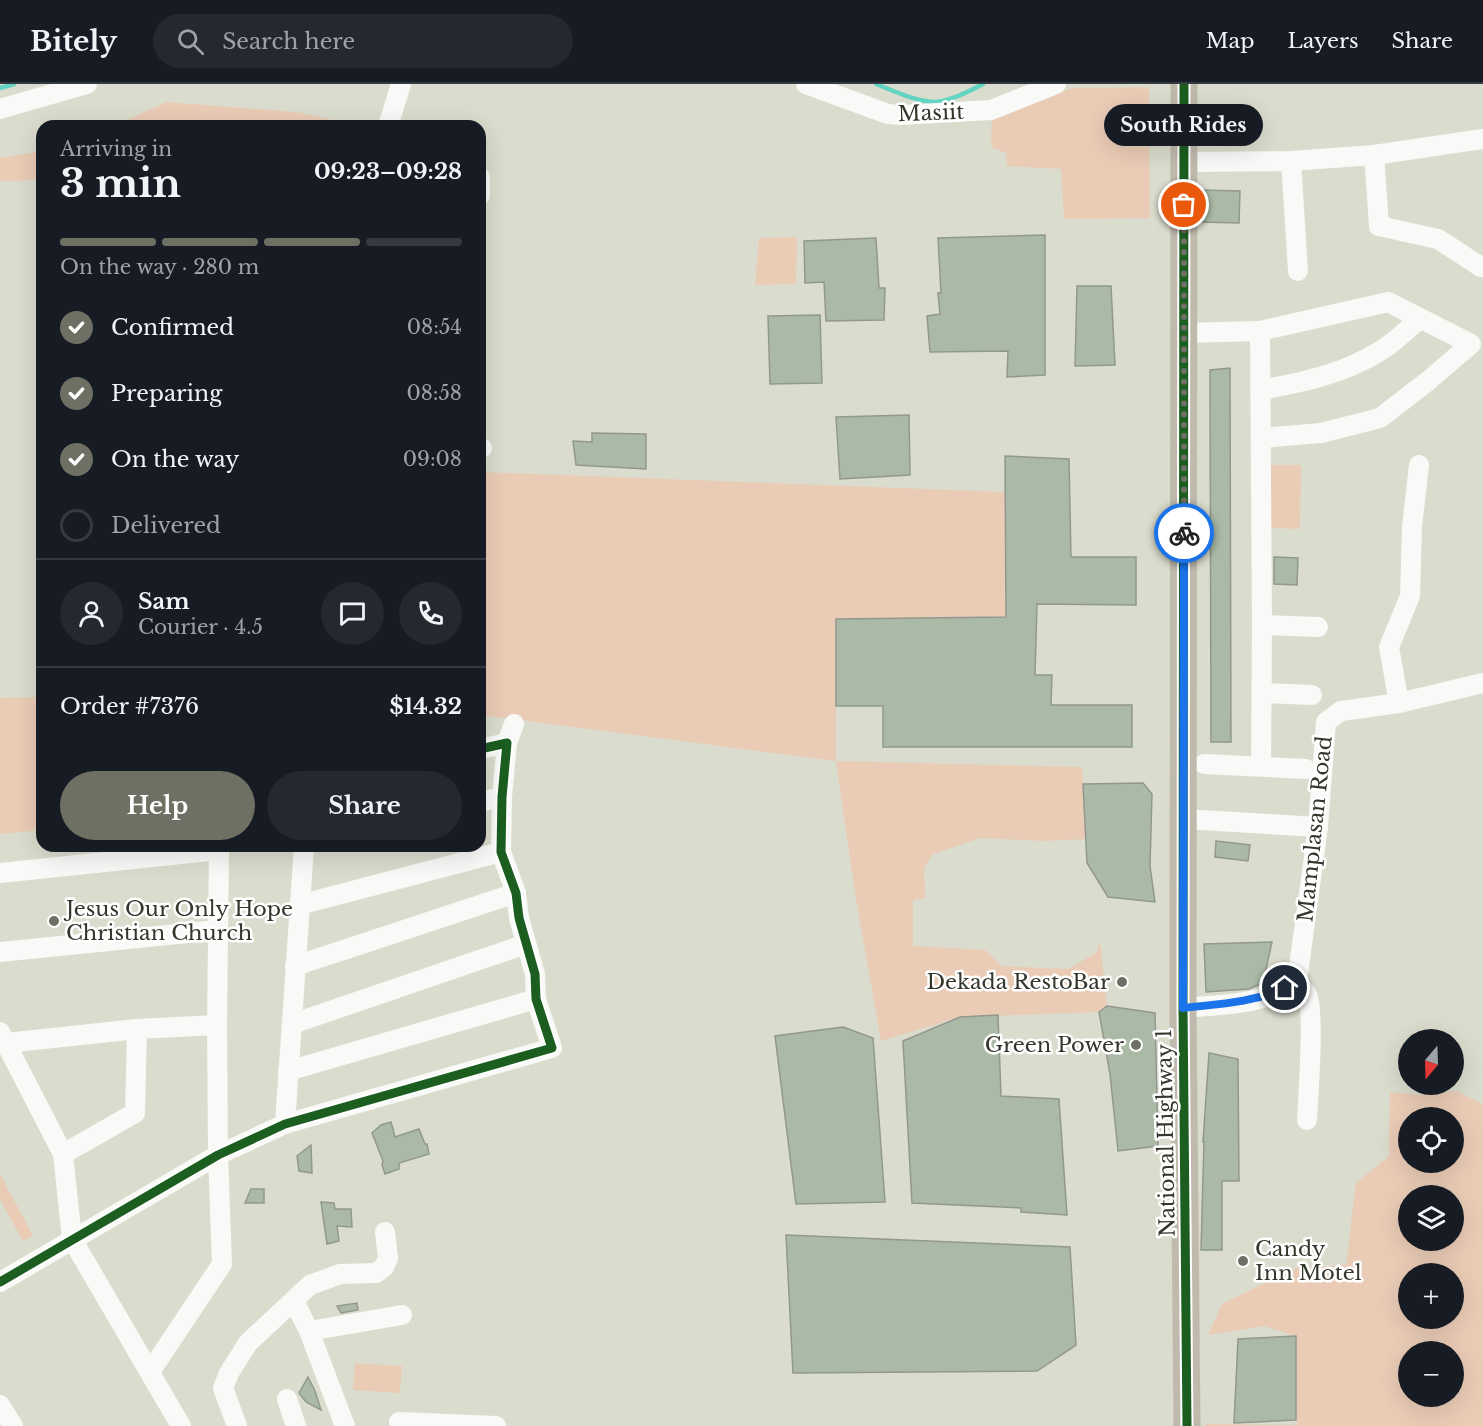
<!DOCTYPE html>
<html lang="en">
<head>
<meta charset="utf-8">
<style>
  body { margin:0; font-family:"Libre Baskerville",serif; background:#242831; color:#f1f3f6; height:100vh; display:flex; flex-direction:column; font-size:22px; white-space:nowrap }
  * { box-sizing:border-box; margin:0 }
  p { font-size:20px; color:#9ea1a6 }
  .icon { flex:none; width:33px; height:33px; fill:none; stroke:currentColor; stroke-width:2; stroke-linecap:round; stroke-linejoin:round }
  .map { position:relative; flex:1; overflow:hidden }
  .details { position:absolute; left:36px; top:36px; width:450px; height:732px; display:flex; flex-direction:column; background:#171b24; border-radius:18px; box-shadow:0 6px 24px #0002 }
  .details>* { flex:none }
  .needle { width:39px; rotate:199deg }
  .buttons { position:absolute; left:1398px; top:945px; display:grid; gap:12px }
  .buttons a { display:grid; place-items:center; width:66px; height:66px; border-radius:50%; background:#171b24; box-shadow:0 6px 24px #0002; font-size:30px }
  .pin { position:absolute; display:grid; place-items:center; width:51px; height:51px; color:#fff; margin:-26px; border:3px solid #fff; border-radius:50%; box-shadow:0 2px 6px #0007 }
  .courier { position:absolute; display:grid; place-items:center; width:60px; height:60px; margin:-30px; border:4px solid #1a73e8; border-radius:50%; background:#fff; color:#222; box-shadow:0 2px 8px #0007 }
  .bubble { position:absolute; height:42px; border-radius:21px; background:#171b24; box-shadow:0 6px 24px #0002; font-size:20px; font-weight:700; line-height:42px; text-align:center }
  .overview em { font-style:normal; font-weight:700 }
  .overview div { display:flex; flex-direction:column-reverse }
  .overview { display:flex; align-items:center; justify-content:space-between; height:102px; padding:0 24px }
  h1 { font-size:39px; font-weight:700; line-height:45px }
  .bar { display:grid; grid-template-columns:repeat(4,1fr); gap:9px 6px; align-content:center; height:72px; padding:0 24px }
  .bar i { height:8px; border-radius:4px; background:#363941 }
  .bar .on { background:#6f7064 }
  .bar p { grid-column:span 4 }
  .line { display:flex; align-items:center; gap:15px; padding:0 24px; border-top:2px solid #363941 }
  .line div { flex:1 }
  .round { display:grid; place-items:center; flex:none; width:63px; height:63px; border-radius:32px; background:#242831 }
  ol { padding:0 24px; list-style:none }
  li { display:flex; align-items:center; gap:18px; height:66px }
  li p { margin-inline-start:auto }
  li .icon { padding:6px; border-radius:50%; background:#6f7064; color:#fff; stroke-width:4 }
  li:last-child { color:#9ea1a6 }
  li i { width:33px; height:33px; border:3px solid #363941; border-radius:50% }
  .cta { display:flex; gap:12px; margin-top:auto; padding:12px 24px }
  .cta a { flex:1; height:69px; border-radius:36px; background:#6f7064; color:#fff; font-size:24px; font-weight:700; line-height:69px; text-align:center }
  .cta a+a { background:#242831; color:#f1f3f6 }
  header { display:flex; align-items:center; gap:36px; box-sizing:border-box; height:84px; padding:0 30px; background:#171b24; border-bottom:2px solid #363941 }
  header strong { font-size:28px }
  nav { display:flex; gap:33px; margin-inline-start:auto; font-size:21px }
  .search { width:420px; height:54px; background:#242831; display:flex; align-items:center; gap:15px; box-sizing:border-box; padding:0 21px; border-radius:33px; color:#9ea1a6; font-size:22px }
  .map>svg:first-child { display:block }
  .green { fill:#eaccb6; fill-rule:evenodd }
  .lines { fill:none; stroke-linecap:round; stroke-linejoin:round }
  .stream { stroke:#64d4c2; stroke-width:4.5 }
  .building { fill:#aabaa7; stroke:#93988e; stroke-width:1.5 }
  .minor { stroke:#f9faf8; stroke-width:20 }
  .highway { stroke:#c0baad; stroke-width:27 }
  .cycleway-casing { stroke:#fff; stroke-width:13 }
  .cycleway { stroke:#1b5e20; stroke-width:9 }
  .done { stroke:#6f7064; stroke-width:6; stroke-dasharray:0 10.8 }
  .route { stroke:#1a73e8; stroke-width:8 }
  .poi-dot { fill:#6f7064; stroke:#fff; stroke-width:2 }
  .labels { text-anchor:middle; dominant-baseline:central; stroke-width:5; stroke-linejoin:round; paint-order:stroke }
  .street-label { font-size:21px; fill:#35362c; stroke:#fff }
  .poi-label { font-size:21px; fill:#35362c; stroke:#fff; text-anchor:start }
</style>
</head>
<body>
<header>
<strong>Bitely</strong>
<div class="search"><svg class="icon" aria-label="search" viewBox="0 0 24 24"><circle cx="10" cy="10" r="6"/><path d="M15 15l6 6"/></svg>Search here</div>
<nav><a>Map</a><a>Layers</a><a>Share</a></nav>
</header>
<div class="map">
<svg width="1483" height="1342" viewBox="0 0 1483 1342">
  <rect width="100%" height="100%" fill="#dadccd"/>
  <!-- green -->
  <g class="green">
    <polygon points="1149,3 1150,134 1064,135 1061,85 1007,82 1006,69 991,63 992,33 1073,4"/>
    <polygon points="167,18 296,28 362,42 113,42"/>
    <polygon points="42,67 42,96 0,97 0,74"/>
    <polygon points="797,153 796,200 755,201 759,154"/>
    <polygon points="1270,381 1301,381 1300,445 1269,444"/>
    <polygon points="480,388 1005,408 1006,533 836,535 836,677 1082,683 1086,755 1043,757 980,754 933,770 924,784 925,814 913,816 913,862 985,866 1002,882 1069,885 1097,868 1100,857 1107,922 1099,928 960,933 881,957 855,809 836,677 480,631"/>
    <polygon points="42,613 42,746 0,750 0,614"/>
    <path d="M1456,1007L1483,1020V1342H1206V1340L1297,1341L1296,1252L1264,1242L1208,1251L1222,1220L1295,1184L1346,1181L1356,1099L1389,1072L1390,1008L1422,1011ZM1408,1034H1454V1078H1408ZM1408,1112H1454V1156H1408ZM1408,1190H1454V1234H1408ZM1408,1268H1454V1312H1408Z"/>
    <polygon points="0,1090 33,1152 23,1157 0,1115"/>
    <polygon points="355,1279 402,1282 400,1309 353,1306"/>
  </g>
  <g class="lines">
    <!-- stream -->
    <g class="stream">
      <path d="M876,0C894,7 915,17 934,18C948,18 970,7 983,0"/>
      <polyline points="0,4 14,0"/>
    </g>
  </g>
  <!-- building -->
  <g class="building">
    <polygon points="1201,106 1240,107 1239,139 1200,138"/>
    <polygon points="1045,151 1045,291 1007,293 1008,267 930,268 927,232 940,230 938,209 941,209 938,154"/>
    <polygon points="876,154 879,204 885,204 884,236 826,237 824,198 805,199 804,157"/>
    <polygon points="1077,202 1111,202 1115,281 1075,282"/>
    <polygon points="820,231 822,299 770,300 768,232"/>
    <polygon points="1230,284 1231,658 1211,658 1210,286"/>
    <polygon points="909,331 910,391 840,395 836,333"/>
    <polygon points="592,349 646,350 646,385 576,381 573,357 592,358"/>
    <polygon points="1005,372 1069,375 1071,473 1136,473 1136,521 1037,520 1035,591 1052,591 1051,621 1132,621 1132,663 883,663 883,622 836,622 836,535 1006,533"/>
    <polygon points="1274,473 1298,474 1297,501 1274,500"/>
    <polygon points="1143,699 1152,710 1150,782 1155,818 1108,813 1087,779 1083,700"/>
    <polygon points="1216,757 1250,761 1248,777 1215,773"/>
    <polygon points="1272,858 1263,899 1249,905 1206,908 1204,860"/>
    <polygon points="1107,922 1155,929 1158,1062 1118,1067 1110,990 1099,928"/>
    <polygon points="998,931 1001,1012 1059,1015 1067,1131 1021,1128 1021,1124 912,1119 903,957 960,933"/>
    <polygon points="843,943 873,954 885,1118 796,1120 775,952"/>
    <polygon points="1209,969 1238,975 1239,1097 1222,1097 1222,1166 1201,1166 1204,1058 1203,1058"/>
    <polygon points="391,1038 395,1053 419,1045 425,1060 427,1060 429,1070 399,1079 399,1085 385,1090 382,1081 383,1077 372,1049 381,1041"/>
    <polygon points="311,1061 312,1089 299,1087 297,1072"/>
    <polygon points="251,1105 264,1105 264,1119 245,1119"/>
    <polygon points="321,1118 334,1119 335,1125 351,1125 352,1143 337,1142 339,1157 327,1160"/>
    <polygon points="786,1151 1070,1163 1076,1261 1037,1287 793,1289"/>
    <polygon points="357,1219 358,1226 341,1229 337,1222"/>
    <polygon points="1296,1252 1296,1336 1234,1339 1238,1255"/>
    <polygon points="308,1293 315,1307 321,1326 306,1318 299,1309"/>
  </g>
  <g class="lines">
    <!-- minor -->
    <g class="minor">
      <polyline points="806,0 888,30 901,31 991,26 1056,0"/>
      <polyline points="0,25 87,0"/>
      <polyline points="388,42 401,0"/>
      <polyline points="1374,71 1379,142 1438,155 1481,183 1483,183"/>
      <polyline points="1291,77 1298,187"/>
      <polyline points="1184,78 1291,77 1374,71 1483,55"/>
      <polyline points="480,93 480,111"/>
      <polyline points="1260,247 1262,541 1261,682"/>
      <polyline points="1184,249 1260,247 1388,218 1471,260 1428,297 1380,334 1321,349 1261,354"/>
      <path d="M1261,306C1303,298 1344,290 1380,267C1394,259 1407,245 1420,235"/>
      <polyline points="480,364 482,364"/>
      <polyline points="1262,541 1318,543"/>
      <polyline points="1262,609 1312,611"/>
      <polyline points="1399,619 1389,563 1410,512 1412,443 1419,381"/>
      <polyline points="507,659 514,640"/>
      <polyline points="1204,680 1306,685"/>
      <polyline points="480,718 502,713"/>
      <polyline points="1184,735 1318,743"/>
      <polyline points="0,789 219,766 217,941 218,1071 222,1180 150,1288"/>
      <polyline points="299,821 501,768"/>
      <polyline points="0,868 217,846"/>
      <polyline points="295,882 516,809"/>
      <path d="M1293,899C1298,902 1304,905 1307,911C1315,926 1308,1013 1307,1036"/>
      <path d="M1183,924C1215,921 1281,922 1298,890L1318,743L1326,638L1341,627L1399,619L1483,599"/>
      <polyline points="292,940 526,860"/>
      <polyline points="0,948 63,1070 72,1155 181,1342"/>
      <polyline points="6,959 137,945 217,941"/>
      <polyline points="288,987 536,915"/>
      <polyline points="285,1040 304,762"/>
      <polyline points="63,1070 135,1029 137,945"/>
      <polyline points="0,1198 218,1071 285,1040 552,964 536,915 535,890 519,834 516,809 501,768 502,713 507,659 480,665"/>
      <polyline points="294,1217 309,1247 345,1342"/>
      <polyline points="309,1247 402,1231"/>
      <polyline points="287,1315 296,1342"/>
      <polyline points="0,1321 13,1342"/>
      <polyline points="399,1338 496,1342"/>
      <polyline points="237,1342 223,1304 229,1289 248,1259 310,1201 340,1190 376,1189 384,1183 388,1174 385,1148"/>
    </g>
    <!-- highway -->
    <polyline class="highway" points="1184,0 1183,924 1187,1342"/>
    <defs>
      <g id="cycleway">
        <polyline points="1184,0 1183,924 1187,1342"/>
        <polyline points="0,1198 218,1071 285,1040 552,964 536,915 535,890 519,834 516,809 501,768 502,713 507,659 480,665"/>
      </g>
    </defs>
    <!-- cycleway casing -->
    <use href="#cycleway" class="cycleway-casing"/>
    <!-- cycleway -->
    <use href="#cycleway" class="cycleway"/>
  </g>
  <g class="lines">
    <!-- done -->
    <polyline class="done" points="1184,449 1184,121"/>
    <!-- route -->
    <path class="route" d="M1184,449L1183,924C1218,920 1252,919 1285,904"/>
  </g>
  <!-- markers -->
  <g class="poi-dot">
    <circle cx="54" cy="837" r="6"/>
    <circle cx="1122" cy="898" r="6"/>
    <circle cx="1136" cy="961" r="6"/>
    <circle cx="1243" cy="1177" r="6"/>
  </g>
  <g class="labels">
    <!-- street labels -->
    <g class="street-label">
      <text transform="translate(931 29) rotate(-2)">Masiit</text>
      <text transform="translate(1315 745) rotate(-84)">Mamplasan Road</text>
      <text transform="translate(1166 1049) rotate(-91)">National Highway 1</text>
    </g>
    <!-- poi labels -->
    <g class="poi-label">
      <text x="66" y="825">Jesus Our Only Hope<tspan x="66" dy="24">Christian Church</tspan></text>
      <text x="1110" y="898" text-anchor="end">Dekada RestoBar</text>
      <text x="1124" y="961" text-anchor="end">Green Power</text>
      <text x="1255" y="1165">Candy<tspan x="1255" dy="24">Inn Motel</tspan></text>
    </g>
  </g>
</svg>
<div class="buttons">
<a><svg class="needle" viewBox="-14 -14 28 28"><path d="M0-13l5 13h-10z" fill="#e53935"/><path d="M0 13l5-13h-10z" fill="#9ea1a6"/></svg></a>
<a><svg class="icon" aria-label="locate" viewBox="0 0 24 24"><circle cx="12" cy="12" r="6"/><path d="M12 2v4M12 18v4M2 12h4M18 12h4"/></svg></a>
<a><svg class="icon" aria-label="layers" viewBox="0 0 24 24"><path d="M12 4l9 5-9 5-9-5zM3 14l9 5 9-5"/></svg></a>
<a>+</a>
<a>−</a>
</div>
<div class="pin" style="left:1184px;top:121px;background:#ea580c"><svg class="icon" aria-label="bag" viewBox="0 0 24 24"><path d="M5 8h14l-1 12H6zM9 8a3 3 0 0 1 6 0"/></svg></div>
<div class="pin" style="left:1285px;top:904px;background:#1f2937"><svg class="icon" aria-label="home" viewBox="0 0 24 24"><path d="M3 11l9-7 9 7M6 9v11h12V9"/></svg></div>
<div class="courier" style="left:1184px;top:449px"><svg class="icon" aria-label="bike" viewBox="0 0 24 24"><circle cx="6" cy="16" r="4"/><circle cx="18" cy="16" r="4"/><path d="M6 16l4-8h5l3 8M10 8l3 8H6M13 5h3"/></svg></div>
<div class="bubble" style="left:1104px;top:20px;width:159px">South Rides</div>
<section class="details">
<div class="overview"><div><h1>3 min</h1><p>Arriving in</p></div><em>09:23–09:28</em></div>
<div class="bar"><i class="on"></i><i class="on"></i><i class="on"></i><i></i><p>On the way · 280 m</p></div>
<ol>
<li><svg class="icon" aria-label="check" viewBox="0 0 24 24"><path d="M5 12l5 5 9-10"/></svg>Confirmed<p>08:54</p></li>
<li><svg class="icon" aria-label="check" viewBox="0 0 24 24"><path d="M5 12l5 5 9-10"/></svg>Preparing<p>08:58</p></li>
<li><svg class="icon" aria-label="check" viewBox="0 0 24 24"><path d="M5 12l5 5 9-10"/></svg>On the way<p>09:08</p></li>
<li><i></i>Delivered</li>
</ol>
<div class="line" style="height:108px"><a class="round"><svg class="icon" aria-label="person" viewBox="0 0 24 24"><circle cx="12" cy="8" r="4"/><path d="M4 21q1-7 8-7t8 7"/></svg></a><div><b>Sam</b><p>Courier · 4.5</p></div><a class="round"><svg class="icon" aria-label="chat" viewBox="0 0 24 24"><path d="M4 5h16v11H9l-5 4z"/></svg></a><a class="round"><svg class="icon" aria-label="phone" viewBox="0 0 24 24"><path d="M5 4h4l2 5-3 2q2 4 5 5l2-3 5 2v4C11 20 4 13 5 4z"/></svg></a></div>
<div class="line" style="height:78px"><div>Order #7376</div><b>$14.32</b></div>
<div class="cta"><a>Help</a><a>Share</a></div>
</section>
</div>
</body>
</html>
